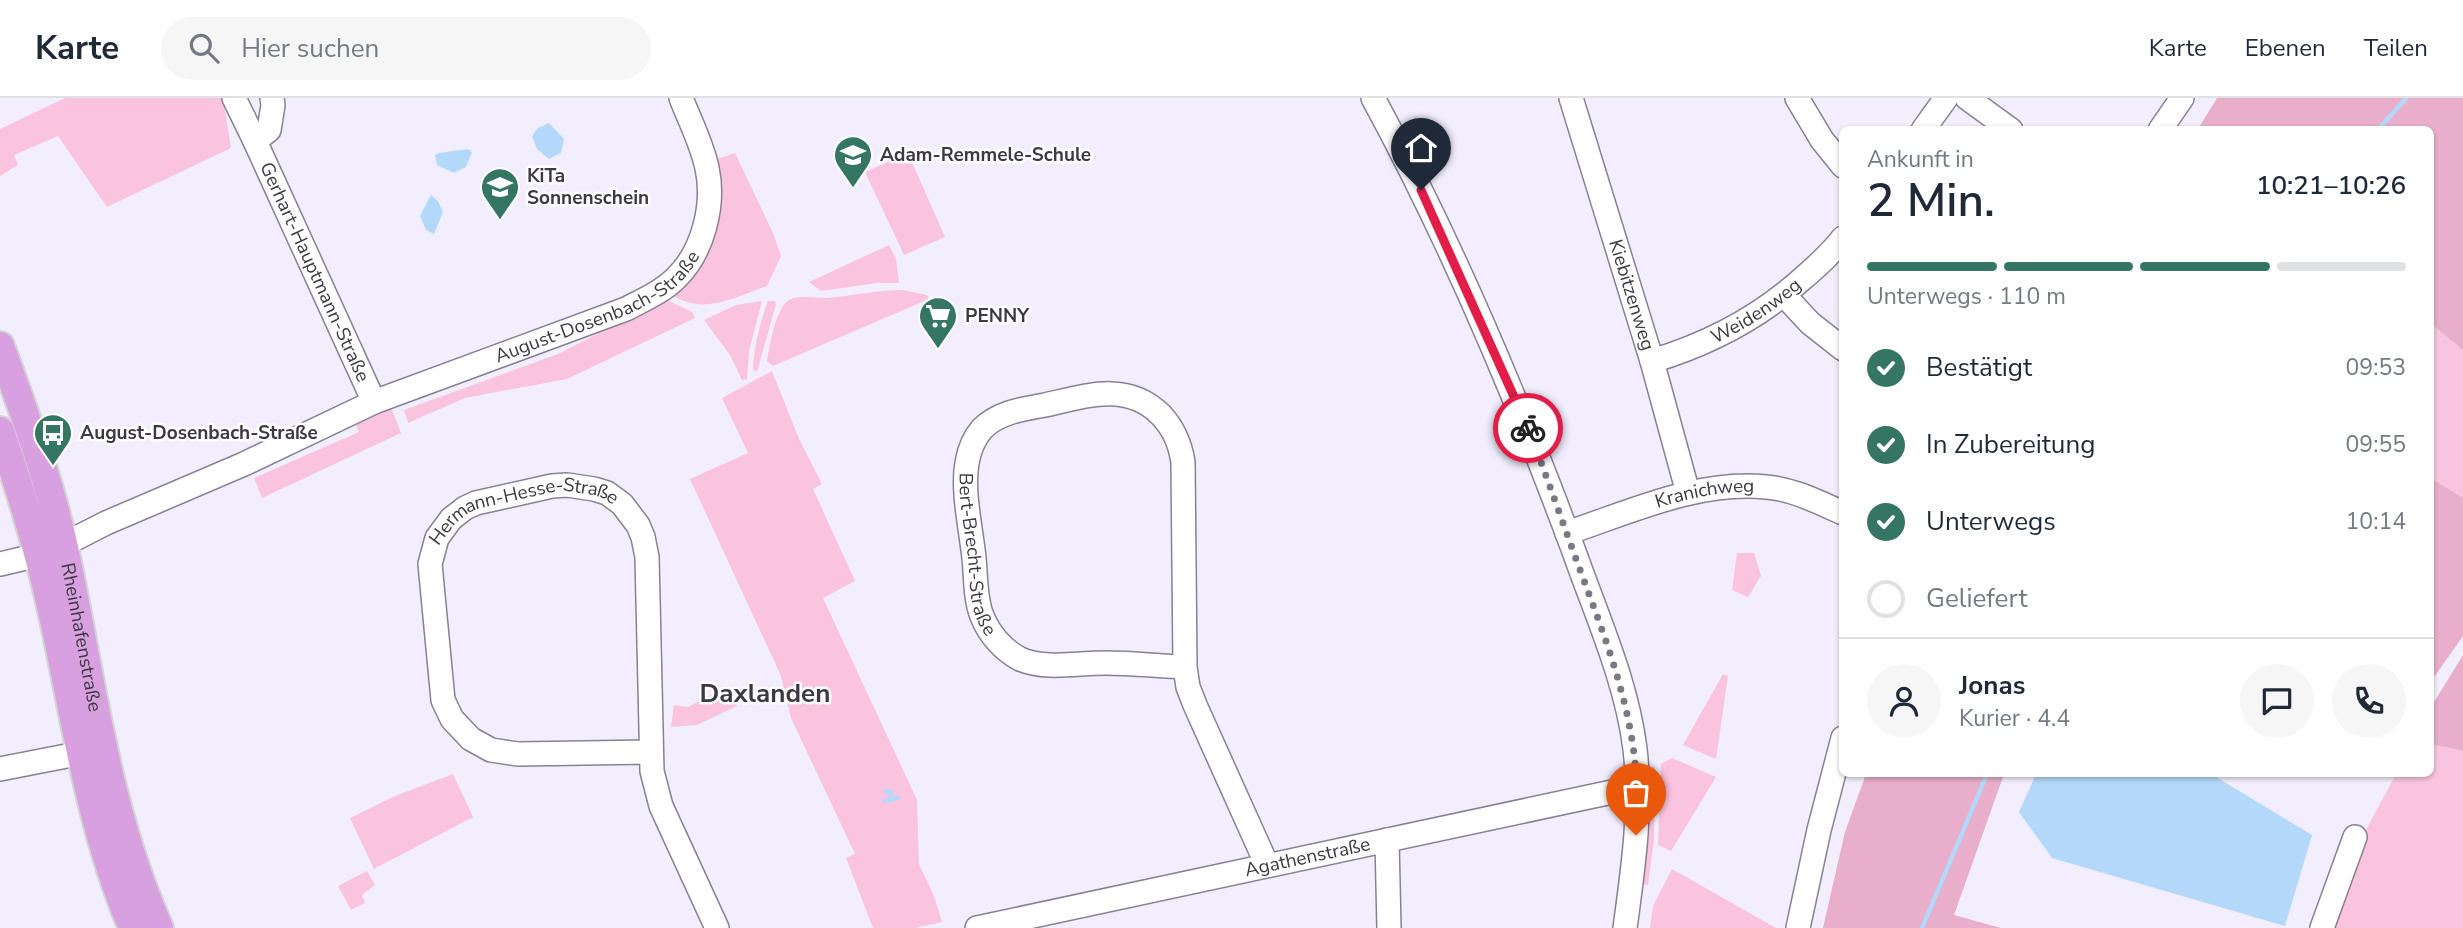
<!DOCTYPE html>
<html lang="de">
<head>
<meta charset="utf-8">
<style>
  body { margin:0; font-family:"Nunito Sans",sans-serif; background:#f6f6f7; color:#1f2937; height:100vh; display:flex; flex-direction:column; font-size:26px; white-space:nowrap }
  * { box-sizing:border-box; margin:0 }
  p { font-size:23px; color:#747a83 }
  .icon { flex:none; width:38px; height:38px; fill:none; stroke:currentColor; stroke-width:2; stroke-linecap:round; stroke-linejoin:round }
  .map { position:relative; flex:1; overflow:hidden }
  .details { position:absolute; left:1839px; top:28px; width:595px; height:651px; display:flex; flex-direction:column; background:#fff; border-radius:10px; box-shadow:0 2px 5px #0004 }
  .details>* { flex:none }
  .pin { position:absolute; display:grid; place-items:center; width:60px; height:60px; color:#fff; margin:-72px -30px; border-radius:50% 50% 50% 0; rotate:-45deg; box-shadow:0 0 7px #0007 }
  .pin .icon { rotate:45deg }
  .courier { position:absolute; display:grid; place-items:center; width:70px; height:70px; margin:-35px; border:5px solid #e11d48; border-radius:50%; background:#fff; color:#222; box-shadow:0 2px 9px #0007 }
  .overview em { font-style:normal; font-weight:600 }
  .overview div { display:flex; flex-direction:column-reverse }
  .overview { display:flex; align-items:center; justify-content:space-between; height:119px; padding:0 28px }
  h1 { font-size:46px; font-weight:600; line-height:52px }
  .bar { display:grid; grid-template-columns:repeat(4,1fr); gap:10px 7px; align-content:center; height:84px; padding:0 28px }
  .bar i { height:9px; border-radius:5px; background:#e0e1e3 }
  .bar .active { background:#357563 }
  .bar p { grid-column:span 4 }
  .line { display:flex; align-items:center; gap:18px; padding:0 28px; border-top:2px solid #e0e1e3 }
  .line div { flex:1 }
  .round { display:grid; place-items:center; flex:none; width:74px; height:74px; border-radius:37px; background:#f6f6f7 }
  ol { padding:0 28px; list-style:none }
  li { display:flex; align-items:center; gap:21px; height:77px }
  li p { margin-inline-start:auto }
  li .icon { padding:7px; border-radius:50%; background:#357563; color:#fff; stroke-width:4 }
  li:last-child { color:#747a83 }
  li i { width:38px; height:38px; border:4px solid #e0e1e3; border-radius:50% }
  header { display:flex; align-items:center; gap:42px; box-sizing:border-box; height:98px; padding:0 35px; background:#fff; border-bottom:2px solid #e0e1e3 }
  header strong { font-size:33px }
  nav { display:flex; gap:38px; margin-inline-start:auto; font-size:24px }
  .search { width:490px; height:63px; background:#f6f6f7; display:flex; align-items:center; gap:18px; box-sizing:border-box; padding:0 24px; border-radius:38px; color:#747a83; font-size:26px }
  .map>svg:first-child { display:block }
  .green { fill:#fac4de }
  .forest { fill:#e8aeca }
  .water { fill:#b4d8fa }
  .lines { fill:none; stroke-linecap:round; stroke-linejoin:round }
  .stream { stroke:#b4d8fa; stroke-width:4.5 }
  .minor-casing { stroke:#878097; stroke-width:26 }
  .major-casing { stroke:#d4d3d6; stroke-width:32 }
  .minor { stroke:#fff; stroke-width:23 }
  .major { stroke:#d8a0df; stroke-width:28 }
  .done { stroke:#7b7884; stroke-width:7; stroke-dasharray:0 12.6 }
  .route { stroke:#e11d48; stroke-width:9 }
  .labels { text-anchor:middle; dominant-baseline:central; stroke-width:5; stroke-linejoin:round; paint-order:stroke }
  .poi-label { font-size:19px; font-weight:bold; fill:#3b3943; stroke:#fff; text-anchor:start }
  .street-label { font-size:19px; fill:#3b3943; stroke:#fff }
  .district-label { font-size:26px; font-weight:bold; fill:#3b3943; stroke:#fff }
</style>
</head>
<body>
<header>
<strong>Karte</strong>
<div class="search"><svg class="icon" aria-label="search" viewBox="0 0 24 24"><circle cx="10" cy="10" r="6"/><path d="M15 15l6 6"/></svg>Hier suchen</div>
<nav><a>Karte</a><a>Ebenen</a><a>Teilen</a></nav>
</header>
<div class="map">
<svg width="2463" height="830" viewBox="0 0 2463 830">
  <rect width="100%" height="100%" fill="#f2eefe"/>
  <!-- green -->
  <g class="green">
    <polygon points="65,0 223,0 231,50 107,109 58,38 14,57 18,67 0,78 0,31"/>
    <path d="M735,55L773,135L781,158L767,188C733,200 704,218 670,196L690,173L711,63Z"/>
    <polygon points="908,55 945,139 904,157 865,74"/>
    <polygon points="889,147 896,161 899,185 877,185 821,193 809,184"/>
    <path d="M903,192L927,197L929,201L773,268L767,263C769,250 776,209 789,202C800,196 815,200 827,200C852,198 877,192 903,192Z"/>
    <polygon points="665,201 692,214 695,220 567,281 465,300 408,325 404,312 558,256"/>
    <polygon points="762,203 749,253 747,281 742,282 730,257 704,222 736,207"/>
    <path d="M768,203H775L776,206L757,274L753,271C754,247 760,225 768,203Z"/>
    <polygon points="2431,226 2463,252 2463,400 2431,380"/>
    <polygon points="772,273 799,341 822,386 813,391 855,483 823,500 917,702 919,766 934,798 942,824 915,830 873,830 846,760 855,756 791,620 781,578 690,381 748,355 722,300"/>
    <polygon points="390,307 401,335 262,400 254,380 359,334 355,323"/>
    <polygon points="1737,455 1754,455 1761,478 1748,499 1732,492"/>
    <polygon points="1723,576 1728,578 1716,661 1683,647"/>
    <polygon points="728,588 737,608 697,627 671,629 674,607 688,609"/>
    <polygon points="2431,646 2463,653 2463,830 2330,830 2360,743 2396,676 2431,676"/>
    <polygon points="1672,660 1716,679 1671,753 1658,747 1661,666"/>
    <polygon points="1655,668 1654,741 1648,787 1638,785 1643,672"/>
    <polygon points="453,676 473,719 374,771 350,720 395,698"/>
    <polygon points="1672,771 1776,830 1650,830 1653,808"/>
    <polygon points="367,773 375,787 362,797 365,805 351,812 338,788"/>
  </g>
  <!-- forest -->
  <g class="forest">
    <polygon points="2217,0 2463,0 2463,252 2431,226 2431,32 2198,31"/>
    <polygon points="2431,380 2463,400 2463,538 2432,582"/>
    <polygon points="2463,557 2463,653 2431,646 2431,609"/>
    <polygon points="1866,676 2004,676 1954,817 2001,830 1823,830 1845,734"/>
  </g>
  <!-- water -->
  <g class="water">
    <polygon points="549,25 564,41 561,55 549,61 537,51 532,38 538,30"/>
    <polygon points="468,51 472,54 466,69 454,75 437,67 435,57 439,55"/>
    <polygon points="431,97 438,103 443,114 434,136 426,132 420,118"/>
    <polygon points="2036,676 2211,676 2312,737 2285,828 2052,760 2019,714"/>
  </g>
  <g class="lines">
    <!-- stream -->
    <g class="stream">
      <polyline points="2378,32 2406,0"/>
      <polyline points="886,693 891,694 891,700"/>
      <polyline points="885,703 898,700"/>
      <polyline points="1922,830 1987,676"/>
    </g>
    <defs>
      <g id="minor">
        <polyline points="234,0 255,43 269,32 273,7 272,0"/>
        <path d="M1373,0C1453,147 1518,302 1576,459C1598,521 1627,585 1635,651C1642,711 1633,771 1625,830"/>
        <path id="s1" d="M1571,0L1652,263L1688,395"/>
        <polyline points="1797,0 1822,42 1843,68"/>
        <polyline points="1967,0 2011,32"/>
        <polyline points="1923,32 1946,0"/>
        <polyline points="2160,32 2182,0"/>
        <path id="s2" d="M255,43L374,304"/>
        <polyline points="1784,197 1810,225 1843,251"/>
        <path id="s3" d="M1652,263C1709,246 1757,221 1801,182C1816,169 1831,156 1843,140"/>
        <path id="s4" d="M1567,435C1630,414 1698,382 1766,389C1793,391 1818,404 1843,415"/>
        <path id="s5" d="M0,466L38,457L63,447L106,425L244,366L374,304L626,211C643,202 662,194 676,180C703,154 715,107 707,70C702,46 690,23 681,0"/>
        <path id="s6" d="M1185,569L1183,364C1180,345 1174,331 1161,317C1127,283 1086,298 1045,307C1024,311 998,314 982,331C974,340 969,353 967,365C962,393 971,431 974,460C976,479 975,501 982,518C989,536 1003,552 1020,561C1045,572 1078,565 1105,565C1131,565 1158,568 1185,569L1188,589L1195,607L1267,767"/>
        <path id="s7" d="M651,654L518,656L491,652L471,641L452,621L443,602L430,466L437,440L451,421L465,410L476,405L552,388L567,387L594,391L607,395L622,406L638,427L643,439L647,459L652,673L661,708L717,830"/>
        <polyline points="0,671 97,652"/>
        <polyline points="1387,742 1389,830"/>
        <path id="s8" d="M977,830L1612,694L1624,691L1637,692"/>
        <polyline points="1798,830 1819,732 1843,640"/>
        <polyline points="2322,830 2355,739"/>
      </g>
      <g id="major">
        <path id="s9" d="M0,248C24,314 49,381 64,450C91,577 105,710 159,830"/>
        <path d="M0,333C21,393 40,455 53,517C76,622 90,730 133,830"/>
      </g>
    </defs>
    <!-- minor casing -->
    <use href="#minor" class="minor-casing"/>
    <!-- major casing -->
    <use href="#major" class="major-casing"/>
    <!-- minor -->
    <use href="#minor" class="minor"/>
    <!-- major -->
    <use href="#major" class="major"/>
  </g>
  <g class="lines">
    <!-- done -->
    <path class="done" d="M1528,330C1546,376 1562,423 1579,469C1613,561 1644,638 1636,737"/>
    <!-- route -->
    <polyline class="route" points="1421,92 1528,330"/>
  </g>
  <!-- icons -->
  <defs>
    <symbol id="school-pin" viewBox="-11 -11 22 30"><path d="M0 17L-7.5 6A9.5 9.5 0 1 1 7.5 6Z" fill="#357563" stroke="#fff"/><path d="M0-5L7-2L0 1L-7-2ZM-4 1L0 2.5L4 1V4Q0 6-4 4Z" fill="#fff"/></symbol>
    <symbol id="supermarket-pin" viewBox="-11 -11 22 30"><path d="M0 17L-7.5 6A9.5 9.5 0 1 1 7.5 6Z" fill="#357563" stroke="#fff"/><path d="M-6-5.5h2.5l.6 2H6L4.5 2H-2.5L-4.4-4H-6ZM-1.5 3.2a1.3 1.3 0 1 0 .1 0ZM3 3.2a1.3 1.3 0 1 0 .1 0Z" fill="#fff"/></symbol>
    <symbol id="bus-pin" viewBox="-11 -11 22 30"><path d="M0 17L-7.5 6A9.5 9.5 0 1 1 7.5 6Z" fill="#357563" stroke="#fff"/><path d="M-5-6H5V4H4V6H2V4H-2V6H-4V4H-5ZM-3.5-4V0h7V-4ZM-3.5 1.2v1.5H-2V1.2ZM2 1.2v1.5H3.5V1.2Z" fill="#fff"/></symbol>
  </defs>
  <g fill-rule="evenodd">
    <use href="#school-pin" x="831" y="35" width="44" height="60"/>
    <use href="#school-pin" x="478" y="67" width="44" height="60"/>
    <use href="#supermarket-pin" x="916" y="196" width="44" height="60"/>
    <use href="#bus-pin" x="31" y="313" width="44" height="60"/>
  </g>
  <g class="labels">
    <!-- poi labels -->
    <g class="poi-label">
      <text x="880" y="57">Adam-Remmele-Schule</text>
      <text x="527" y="78">KiTa<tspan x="527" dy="22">Sonnenschein</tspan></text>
      <text x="965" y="218">PENNY</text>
      <text x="80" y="335">August-Dosenbach-Straße</text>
    </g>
    <!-- street labels -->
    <g class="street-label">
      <text stroke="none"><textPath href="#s2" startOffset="144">Gerhart-Hauptmann-Straße</textPath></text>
      <text stroke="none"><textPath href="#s1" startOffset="206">Kiebitzenweg</textPath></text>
      <text stroke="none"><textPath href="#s5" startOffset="653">August-Dosenbach-Straße</textPath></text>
      <text stroke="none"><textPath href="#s3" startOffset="116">Weidenweg</textPath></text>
      <text stroke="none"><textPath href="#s4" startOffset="144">Kranichweg</textPath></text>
      <text stroke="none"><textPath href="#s7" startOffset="492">Hermann-Hesse-Straße</textPath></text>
      <text stroke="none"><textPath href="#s6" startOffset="579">Bert-Brecht-Straße</textPath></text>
      <text stroke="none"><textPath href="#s9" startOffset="303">Rheinhafenstraße</textPath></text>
      <text stroke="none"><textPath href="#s8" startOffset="338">Agathenstraße</textPath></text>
    </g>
    <!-- district labels -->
    <g class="district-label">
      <text x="765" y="595">Daxlanden</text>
    </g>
  </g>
</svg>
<div class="pin" style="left:1636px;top:737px;background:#ea580c"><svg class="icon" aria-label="bag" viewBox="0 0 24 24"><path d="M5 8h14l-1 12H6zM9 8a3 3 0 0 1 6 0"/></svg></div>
<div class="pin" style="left:1421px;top:92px;background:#1f2937"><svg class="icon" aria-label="home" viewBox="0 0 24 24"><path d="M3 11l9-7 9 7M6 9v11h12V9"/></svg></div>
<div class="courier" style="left:1528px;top:330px"><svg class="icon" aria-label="bike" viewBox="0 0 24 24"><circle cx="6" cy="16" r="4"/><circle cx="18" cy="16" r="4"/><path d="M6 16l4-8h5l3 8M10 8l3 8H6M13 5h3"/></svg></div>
<section class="details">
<div class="overview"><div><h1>2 Min.</h1><p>Ankunft in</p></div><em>10:21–10:26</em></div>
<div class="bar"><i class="active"></i><i class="active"></i><i class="active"></i><i></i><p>Unterwegs · 110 m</p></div>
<ol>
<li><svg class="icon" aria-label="check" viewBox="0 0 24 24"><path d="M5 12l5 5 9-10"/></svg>Bestätigt<p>09:53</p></li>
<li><svg class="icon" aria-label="check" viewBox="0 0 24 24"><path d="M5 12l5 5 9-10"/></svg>In Zubereitung<p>09:55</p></li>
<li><svg class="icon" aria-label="check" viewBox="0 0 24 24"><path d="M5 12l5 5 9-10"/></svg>Unterwegs<p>10:14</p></li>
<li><i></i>Geliefert</li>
</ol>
<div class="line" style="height:126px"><a class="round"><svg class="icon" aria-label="person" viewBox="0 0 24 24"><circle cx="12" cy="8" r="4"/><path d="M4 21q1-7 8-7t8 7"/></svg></a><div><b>Jonas</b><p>Kurier · 4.4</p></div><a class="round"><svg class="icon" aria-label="chat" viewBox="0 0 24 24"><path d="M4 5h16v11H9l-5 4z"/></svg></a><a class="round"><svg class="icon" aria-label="phone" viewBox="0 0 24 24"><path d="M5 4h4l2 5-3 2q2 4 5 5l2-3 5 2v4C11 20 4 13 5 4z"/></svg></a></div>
</section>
</div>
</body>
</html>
